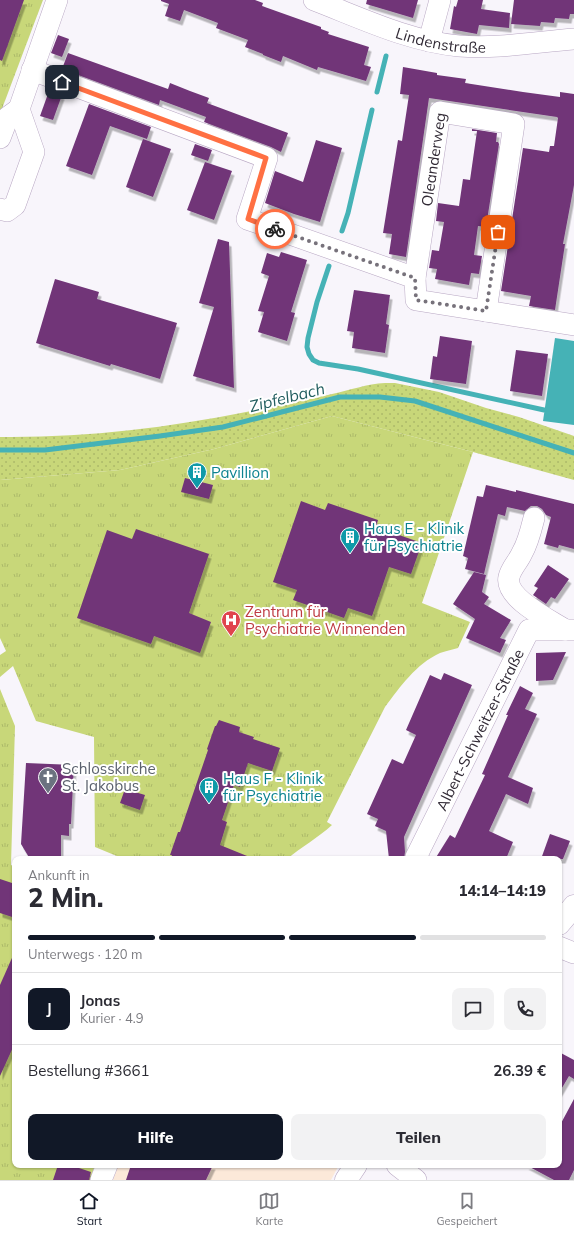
<!DOCTYPE html>
<html lang="de">
<head>
<meta charset="utf-8">
<style>
  body { margin:0; font-family:Mulish,sans-serif; background:#f2f2f3; color:#2b2b33; height:100vh; display:flex; flex-direction:column; font-size:15px; white-space:nowrap }
  * { box-sizing:border-box; margin:0 }
  p { font-size:13px; color:#7c7c81 }
  .icon { flex:none; width:22px; height:22px; fill:none; stroke:currentColor; stroke-width:2; stroke-linecap:round; stroke-linejoin:round }
  .map { position:relative; flex:1; overflow:hidden }
  .panel { position:absolute; left:12px; top:856px; width:550px; height:312px; display:flex; flex-direction:column; background:#fff; border-radius:8px; box-shadow:0 1px 3px #0004 }
  .panel>* { flex:none }
  .pin { position:absolute; display:grid; place-items:center; width:34px; height:34px; color:#fff; margin:-17px; border-radius:8px; box-shadow:0 2px 6px #0006 }
  .courier { position:absolute; display:grid; place-items:center; width:40px; height:40px; margin:-20px; border:3px solid #ff7043; border-radius:50%; background:#fff; color:#222; box-shadow:0 1px 5px #0007 }
  .headline em { font-style:normal; font-weight:800 }
  .headline div { display:flex; flex-direction:column-reverse }
  .headline { display:flex; align-items:center; justify-content:space-between; height:68px; padding:0 16px }
  h1 { font-size:26px; font-weight:800; line-height:30px }
  .bar { display:grid; grid-template-columns:repeat(4,1fr); gap:6px 4px; align-content:center; height:48px; padding:0 16px }
  .bar i { height:5px; border-radius:3px; background:#e1e1e2 }
  .bar .current { background:#111827 }
  .bar p { grid-column:span 4 }
  .line { display:flex; align-items:center; gap:10px; padding:0 16px; border-top:1px solid #e1e1e2 }
  .line div { flex:1 }
  .round { display:grid; place-items:center; flex:none; width:42px; height:42px; border-radius:8px; background:#f2f2f3 }
  .button { display:flex; gap:8px; margin-top:auto; padding:8px 16px }
  .button a { flex:1; height:46px; border-radius:8px; background:#111827; color:#fff; font-size:16px; font-weight:800; line-height:46px; text-align:center }
  .button a+a { background:#f2f2f3; color:#2b2b33 }
  .tab-bar { display:flex; justify-content:space-around; align-items:center; height:56px; border-top:1px solid #e1e1e2; background:#fff; font-size:11px; color:#7c7c81 }
  .tab-bar a { display:grid; justify-items:center; gap:2px }
  .tab-bar .current { color:#111827 }
  .map>svg:first-child { display:block }
  .medical { fill:#fce9d9 }
  .grass { fill:url(#grass-dots) }
  .park { fill:url(#park-tufts) }
  .water { fill:#45b2b6 }
  .lines { fill:none; stroke-linecap:round; stroke-linejoin:round }
  .stream { stroke:#45b2b6; stroke-width:5 }
  .building { fill:#713678; filter:url(#shadow) }
  .minor-casing { stroke:#b8a7c3; stroke-width:22 }
  .tertiary-casing { stroke:#b8a7c3; stroke-width:23 }
  .minor { stroke:#fff; stroke-width:21 }
  .tertiary { stroke:#fff; stroke-width:22 }
  .done { stroke:#77727b; stroke-width:4; stroke-dasharray:0 7.2 }
  .route { stroke:#ff7043; stroke-width:5 }
  .labels { text-anchor:middle; dominant-baseline:central; stroke-width:4; stroke-linejoin:round; paint-order:stroke }
  .street-label { font-size:15px; fill:#322b36; stroke:#fff }
  .culture-label { font-size:15px; fill:#0d838f; stroke:#fff; text-anchor:start }
  .health-label { font-size:15px; fill:#be3a42; stroke:#fff; text-anchor:start }
  .worship-label { font-size:15px; fill:#5b616d; stroke:#fff; text-anchor:start }
  .water-label { font-size:16px; font-style:italic; fill:#235e60; stroke:#fff }
</style>
</head>
<body>
<div class="map">
<svg width="574" height="1180" viewBox="0 0 574 1180">
  <defs>
    <pattern id="grass-dots" width="8" height="8" patternUnits="userSpaceOnUse"><rect width="8" height="8" fill="#c8d779"/><path d="M2 2h.1M6 6h.1" fill="none" stroke="#acb969" stroke-width="1.8" stroke-linecap="round"/></pattern>
    <pattern id="park-tufts" width="24" height="20" patternUnits="userSpaceOnUse"><rect width="24" height="20" fill="#c8d779"/><path d="M3 7l-1-3M5 7V3M7 7l1-3M15 17l-1-3M17 17v-4M19 17l1-3" fill="none" stroke="#acb969"/></pattern>
    <filter id="shadow"><feDropShadow dx="2.5" dy="4.5" stdDeviation="0" flood-color="#0004"/></filter>
  </defs>
  <rect width="100%" height="100%" fill="#f8f5fb"/>
  <!-- medical -->
  <polygon class="medical" points="118,1165 339,1165 331,1180 113,1180"/>
  <!-- grass -->
  <path class="grass" d="M385,383H395L439,392L486,408L519,417L574,436V480L473,452L332,416L214,449L120,470L0,480V437C82,438 166,428 246,412C275,406 304,401 332,394C350,390 367,384 385,383Z"/>
  <!-- park -->
  <g class="park">
    <polygon points="0,0 43,0 0,114"/>
    <path d="M332,416L473,452L422,603L470,622L458,648C452,650 445,651 440,653C416,664 400,687 385,707L327,822L332,825C318,838 301,847 287,859H124L95,847L94,737L36,721L13,666L0,677V655L6,651L0,638V480L120,470L214,449Z"/>
    <polygon points="0,689 15,726 11,865 15,867 15,1165 95,1165 90,1180 0,1180"/>
  </g>
  <!-- water -->
  <polygon class="water" points="555,338 574,341 574,425 543,421"/>
  <g class="lines">
    <!-- stream -->
    <g class="stream">
      <polyline points="377,92 386,56"/>
      <polyline points="342,231 348,213 372,110"/>
      <polyline points="329,266 317,302 308,338 307,347 309,354 313,360 319,363 358,369 544,410"/>
      <polyline points="0,450 45,450 160,436 223,427 340,397 380,397 415,401 574,453"/>
    </g>
  </g>
  <!-- building -->
  <g class="building">
    <polygon points="0,0 24,0 2,61 0,60"/>
    <polygon points="161,0 255,0 263,3 262,6 321,27 321,29 329,32 328,34 369,47 364,65 371,67 366,81 318,67 317,70 283,56 281,62 263,55 263,54 245,47 248,40 216,28 218,23 184,10 180,21 165,16 169,4 161,1"/>
    <polygon points="367,0 418,0 413,18 366,4"/>
    <polygon points="458,0 483,0 481,9 510,13 509,28 479,25 477,34 450,29 454,6 456,7"/>
    <polygon points="514,0 574,0 574,14 570,14 569,19 555,18 554,23 541,22 540,26 511,24"/>
    <polygon points="58,35 69,39 62,57 51,53"/>
    <polygon points="68,53 168,89 170,83 190,91 209,98 207,103 288,133 281,152 271,147 204,122 206,117 160,100 159,105 62,69"/>
    <polygon points="403,67 437,73 437,75 466,79 465,83 523,92 560,97 560,92 574,94 574,185 563,244 565,244 555,310 529,306 531,296 501,291 523,148 549,152 550,146 554,146 558,118 557,117 429,98 406,257 389,254 392,234 383,233 398,140 402,141 409,95 400,94"/>
    <polygon points="49,91 62,95 53,120 40,116"/>
    <polygon points="89,104 151,127 147,139 110,126 92,175 66,166"/>
    <polygon points="472,129 497,133 496,142 498,142 499,144 486,227 478,226 474,255 482,256 479,274 471,273 469,285 435,279 437,269 429,268 432,250 439,251 444,222 436,221 438,203 459,206 463,179 470,180 477,131 472,131"/>
    <polygon points="143,139 171,149 153,197 126,187"/>
    <polygon points="316,140 342,148 320,222 294,214 265,203 275,171 303,182"/>
    <polygon points="195,144 212,150 208,161 191,155"/>
    <polygon points="205,162 232,171 214,220 187,210"/>
    <polygon points="218,239 229,242 234,388 193,376 214,307 199,303"/>
    <polygon points="281,252 307,260 291,312 295,313 287,341 258,332 264,312 258,311 269,276 261,273 267,253 279,257"/>
    <polygon points="55,279 99,292 97,299 177,323 160,379 111,364 110,366 36,343"/>
    <polygon points="354,290 390,295 386,324 389,325 385,353 352,348 354,332 347,331"/>
    <polygon points="440,336 472,341 466,384 430,379 433,356 437,357"/>
    <polygon points="516,350 548,354 542,396 510,391"/>
    <polygon points="185,478 213,485 209,499 181,492"/>
    <polygon points="486,485 516,492 516,490 574,504 574,549 559,545 558,548 544,544 551,517 546,515 542,509 537,506 531,506 525,511 507,507 505,516 498,514 484,574 465,569 468,558 463,556 477,496 483,497"/>
    <polygon points="301,501 325,510 328,503 378,520 376,527 422,543 411,574 389,567 372,616 348,608 344,618 293,600 297,590 273,582"/>
    <polygon points="136,529 209,554 189,613 211,622 200,653 154,636 151,644 77,618 107,530 132,539"/>
    <polygon points="548,565 569,579 555,599 551,597 546,604 533,595 538,588 534,586"/>
    <polygon points="474,572 486,575 482,592 489,597 484,604 511,620 500,638 506,640 500,653 466,638 475,619 453,604"/>
    <polygon points="566,652 553,680 536,681 536,653"/>
    <polygon points="444,673 472,685 404,837 405,852 404,859 389,859 386,831 375,826 378,819 367,814 392,759 403,764 416,735 406,730 430,675 441,680"/>
    <polygon points="520,686 533,693 525,709 537,714 508,777 533,788 528,804 506,794 489,831 513,842 506,859 435,859 450,835 455,838 485,775 482,774 508,715 506,715"/>
    <polygon points="219,720 240,727 239,732 254,737 253,739 280,748 272,771 248,763 240,787 234,785 222,820 227,822 220,845 252,858 252,859 170,859 172,855 170,855 178,832 180,832 208,750 207,749 215,726 216,726"/>
    <polygon points="26,763 74,765 71,824 69,824 69,836 61,835 61,859 30,859 21,844"/>
    <polygon points="125,789 145,795 140,810 120,803"/>
    <polygon points="550,834 570,841 563,859 541,859"/>
    <polygon points="0,879 15,884 15,918 0,913"/>
    <polygon points="15,951 15,1043 0,1076 0,985"/>
    <polygon points="559,1052 574,1060 574,1079 569,1076 559,1093"/>
    <polygon points="574,1099 574,1170 569,1180 554,1180 526,1165 559,1165 559,1127"/>
    <polygon points="58,1165 70,1165 91,1172 89,1180 53,1180"/>
    <polygon points="131,1165 213,1165 206,1180 126,1180"/>
  </g>
  <g class="lines">
    <defs>
      <g id="minor">
        <path id="s1" d="M314,0C361,18 408,41 459,46C497,49 536,42 574,39"/>
        <polyline points="429,41 440,0"/>
        <polyline points="32,70 267,158 247,219 415,278 416,300 574,325"/>
        <polyline points="0,138 8,117 19,109"/>
        <polyline points="0,209 7,211 15,205 34,152 19,109 57,0"/>
        <path id="s2" d="M415,278L440,112L514,124L486,311"/>
        <path d="M534,518C531,530 528,543 522,553C518,562 511,568 509,577C504,598 550,620 565,630"/>
        <path id="s3" d="M419,859L416,857L529,630H574"/>
        <polyline points="559,947 574,953"/>
        <polyline points="397,1165 416,1180"/>
        <polyline points="101,1180 107,1165"/>
      </g>
      <g id="tertiary">
        <polyline points="559,924 574,906"/>
        <polyline points="346,1180 356,1165"/>
      </g>
    </defs>
    <!-- minor casing -->
    <use href="#minor" class="minor-casing"/>
    <!-- tertiary casing -->
    <use href="#tertiary" class="tertiary-casing"/>
    <!-- minor -->
    <use href="#minor" class="minor"/>
    <!-- tertiary -->
    <use href="#tertiary" class="tertiary"/>
  </g>
  <g class="lines">
    <!-- done -->
    <polyline class="done" points="275,229 415,278 416,300 486,311 498,232"/>
    <!-- route -->
    <polyline class="route" points="62,82 266,158 248,219 275,229"/>
  </g>
  <!-- icons -->
  <defs>
    <symbol id="building-pin" viewBox="-11 -11 22 30"><path d="M0 17L-7.5 6A9.5 9.5 0 1 1 7.5 6Z" fill="#0f9aa8" stroke="#fff"/><path d="M-4-6H4V6H1V3H-1V6H-4ZM-2.5-4.3h1.7v1.8h-1.7ZM.8-4.3h1.7v1.8H.8ZM-2.5-1h1.7V.8h-1.7ZM.8-1h1.7V.8H.8Z" fill="#fff"/></symbol>
    <symbol id="hospital-pin" viewBox="-11 -11 22 30"><path d="M0 17L-7.5 6A9.5 9.5 0 1 1 7.5 6Z" fill="#e0444e" stroke="#fff"/><path d="M-5-5h3v3.5h4V-5h3V5h-3V1.5h-4V5h-3Z" fill="#fff"/></symbol>
    <symbol id="church-pin" viewBox="-11 -11 22 30"><path d="M0 17L-7.5 6A9.5 9.5 0 1 1 7.5 6Z" fill="#6b7280" stroke="#fff"/><path d="M-1.2-6h2.4v3.5h3.3v2.4h-3.3V6h-2.4V-.1h-3.3v-2.4h3.3Z" fill="#fff"/></symbol>
  </defs>
  <g fill-rule="evenodd">
    <use href="#building-pin" x="186" y="461" width="22" height="30"/>
    <use href="#building-pin" x="339" y="526" width="22" height="30"/>
    <use href="#hospital-pin" x="220" y="609" width="22" height="30"/>
    <use href="#church-pin" x="37" y="766" width="22" height="30"/>
    <use href="#building-pin" x="198" y="776" width="22" height="30"/>
  </g>
  <g class="labels">
    <!-- street labels -->
    <g class="street-label">
      <text stroke="none"><textPath href="#s1" startOffset="134">Lindenstraße</textPath></text>
      <text stroke="none"><textPath href="#s2" startOffset="120">Oleanderweg</textPath></text>
      <text stroke="none"><textPath href="#s3" startOffset="146">Albert-Schweitzer-Straße</textPath></text>
    </g>
    <!-- culture labels -->
    <g class="culture-label">
      <text x="211" y="472">Pavillion</text>
      <text x="364" y="528">Haus E - Klinik<tspan x="364" dy="17">für Psychiatrie</tspan></text>
      <text x="223" y="778">Haus F - Klinik<tspan x="223" dy="17">für Psychiatrie</tspan></text>
    </g>
    <!-- health labels -->
    <g class="health-label">
      <text x="245" y="611">Zentrum für<tspan x="245" dy="17">Psychiatrie Winnenden</tspan></text>
    </g>
    <!-- worship labels -->
    <g class="worship-label">
      <text x="62" y="768">Schlosskirche<tspan x="62" dy="17">St. Jakobus</tspan></text>
    </g>
    <!-- water labels -->
    <g class="water-label">
      <text transform="translate(287 397) rotate(-14)">Zipfelbach</text>
    </g>
  </g>
</svg>
<div class="pin" style="left:498px;top:232px;background:#ea580c"><svg class="icon" aria-label="bag" viewBox="0 0 24 24"><path d="M5 8h14l-1 12H6zM9 8a3 3 0 0 1 6 0"/></svg></div>
<div class="pin" style="left:62px;top:82px;background:#1f2937"><svg class="icon" aria-label="home" viewBox="0 0 24 24"><path d="M3 11l9-7 9 7M6 9v11h12V9"/></svg></div>
<div class="courier" style="left:275px;top:229px"><svg class="icon" aria-label="bike" viewBox="0 0 24 24"><circle cx="6" cy="16" r="4"/><circle cx="18" cy="16" r="4"/><path d="M6 16l4-8h5l3 8M10 8l3 8H6M13 5h3"/></svg></div>
<section class="panel">
<div class="headline"><div><h1>2 Min.</h1><p>Ankunft in</p></div><em>14:14–14:19</em></div>
<div class="bar"><i class="current"></i><i class="current"></i><i class="current"></i><i></i><p>Unterwegs · 120 m</p></div>
<div class="line" style="height:72px"><b class="round" style="background:#111827;color:#fff">J</b><div><b>Jonas</b><p>Kurier · 4.9</p></div><a class="round"><svg class="icon" aria-label="chat" viewBox="0 0 24 24"><path d="M4 5h16v11H9l-5 4z"/></svg></a><a class="round"><svg class="icon" aria-label="phone" viewBox="0 0 24 24"><path d="M5 4h4l2 5-3 2q2 4 5 5l2-3 5 2v4C11 20 4 13 5 4z"/></svg></a></div>
<div class="line" style="height:52px"><div>Bestellung #3661</div><b>26.39 €</b></div>
<div class="button"><a>Hilfe</a><a>Teilen</a></div>
</section>
</div>
<nav class="tab-bar">
<a class="current"><svg class="icon" aria-label="home" viewBox="0 0 24 24"><path d="M3 11l9-7 9 7M6 9v11h12V9"/></svg>Start</a>
<a><svg class="icon" aria-label="map" viewBox="0 0 24 24"><path d="M3 6l6-2 6 2 6-2v14l-6 2-6-2-6 2zM9 4v14M15 6v14"/></svg>Karte</a>
<a><svg class="icon" aria-label="saved" viewBox="0 0 24 24"><path d="M7 4h10v16l-5-4-5 4z"/></svg>Gespeichert</a>
</nav>
</body>
</html>
